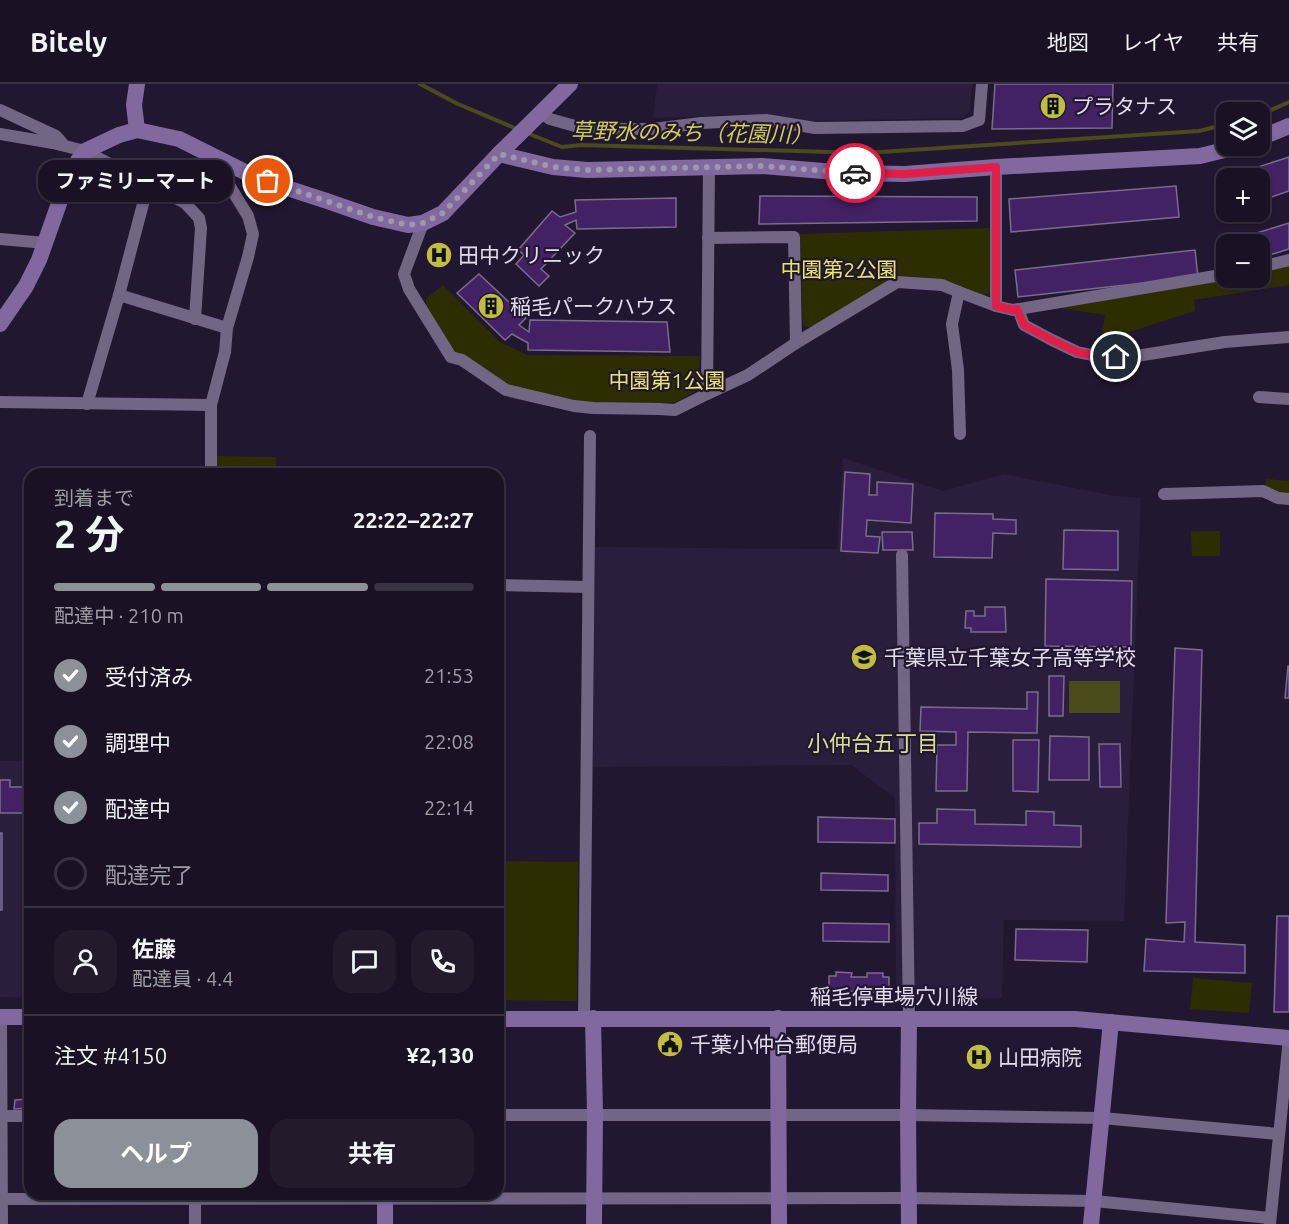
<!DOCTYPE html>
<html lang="ja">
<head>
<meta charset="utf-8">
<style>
  body { margin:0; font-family:Ubuntu,"Noto Sans JP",sans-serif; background:#231a2c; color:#f1f3f6; height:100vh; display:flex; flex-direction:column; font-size:22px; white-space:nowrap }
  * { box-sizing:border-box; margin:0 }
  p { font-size:20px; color:#9f9da6 }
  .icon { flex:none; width:33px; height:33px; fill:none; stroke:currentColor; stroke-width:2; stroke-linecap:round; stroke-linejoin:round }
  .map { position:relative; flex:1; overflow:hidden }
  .sheet { position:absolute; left:24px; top:384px; width:480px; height:732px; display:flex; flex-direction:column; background:#1a1124; border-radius:18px; box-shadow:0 2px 4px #0004,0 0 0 2px #383141 }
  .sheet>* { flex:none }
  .fabs { position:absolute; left:1216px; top:18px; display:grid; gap:12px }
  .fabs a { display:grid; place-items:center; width:54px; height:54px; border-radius:12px; background:#1a1124; box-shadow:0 2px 4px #0004,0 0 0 2px #383141; font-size:30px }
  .pin { position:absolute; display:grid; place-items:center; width:51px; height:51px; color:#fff; margin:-26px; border:3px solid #fff; border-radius:50%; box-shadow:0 2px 6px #0007 }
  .courier { position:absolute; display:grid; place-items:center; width:60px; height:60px; margin:-30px; border:4px solid #e11d48; border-radius:50%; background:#fff; color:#222; box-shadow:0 2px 8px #0007 }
  .bubble { position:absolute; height:42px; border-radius:18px; background:#1a1124; box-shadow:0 2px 4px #0004,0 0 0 2px #383141; font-size:20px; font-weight:700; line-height:42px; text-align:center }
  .summary em { font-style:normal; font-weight:700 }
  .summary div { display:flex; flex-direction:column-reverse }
  .summary { display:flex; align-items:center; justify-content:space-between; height:102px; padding:0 30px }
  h1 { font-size:39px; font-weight:700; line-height:45px }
  .bar { display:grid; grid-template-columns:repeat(4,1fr); gap:9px 6px; align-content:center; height:72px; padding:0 30px }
  .bar i { height:8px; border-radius:4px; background:#383141 }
  .bar .active { background:#8c9099 }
  .bar p { grid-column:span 4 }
  .line { display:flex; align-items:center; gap:15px; padding:0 30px; border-top:2px solid #383141 }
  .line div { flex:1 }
  .round { display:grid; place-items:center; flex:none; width:63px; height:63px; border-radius:18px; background:#231a2c }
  ol { padding:0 30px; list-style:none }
  li { display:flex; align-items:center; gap:18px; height:66px }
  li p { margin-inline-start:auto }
  li .icon { padding:6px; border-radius:50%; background:#8c9099; color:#fff; stroke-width:4 }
  li:last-child { color:#9f9da6 }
  li i { width:33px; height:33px; border:3px solid #383141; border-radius:50% }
  .primary-button { display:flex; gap:12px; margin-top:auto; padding:12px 30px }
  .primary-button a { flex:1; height:69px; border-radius:18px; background:#8c9099; color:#fff; font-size:24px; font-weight:700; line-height:69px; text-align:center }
  .primary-button a+a { background:#231a2c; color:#f1f3f6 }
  header { display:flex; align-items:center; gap:36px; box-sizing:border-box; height:84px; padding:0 30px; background:#1a1124; border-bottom:2px solid #383141 }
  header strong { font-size:28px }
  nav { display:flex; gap:33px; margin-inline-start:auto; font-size:21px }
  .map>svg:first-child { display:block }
  .built { fill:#2b1d3c }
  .green { fill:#2e2d01 }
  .water { fill:#4b4a1b }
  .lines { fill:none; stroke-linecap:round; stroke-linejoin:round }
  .stream { stroke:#4b4a1b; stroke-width:4 }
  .building { fill:#422264; stroke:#796d8b; stroke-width:1.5 }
  .street { stroke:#726684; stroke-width:12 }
  .secondary { stroke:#8169a0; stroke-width:16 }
  .done { stroke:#9f97ab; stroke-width:6; stroke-dasharray:0 10.8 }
  .route { stroke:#e11d48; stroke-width:8 }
  .labels { text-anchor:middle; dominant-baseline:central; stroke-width:4.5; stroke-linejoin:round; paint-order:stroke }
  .poi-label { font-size:21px; fill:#e3dced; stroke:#221730; text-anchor:start }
  .park-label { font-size:21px; fill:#e5e56d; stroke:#221730 }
  .street-label { font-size:21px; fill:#e3dced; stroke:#221730 }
  .water-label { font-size:22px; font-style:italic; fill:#cfce55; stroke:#221730 }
  .neighbourhood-label { font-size:22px; fill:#dddd8f; stroke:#221730 }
</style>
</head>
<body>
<header>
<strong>Bitely</strong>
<nav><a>地図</a><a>レイヤ</a><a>共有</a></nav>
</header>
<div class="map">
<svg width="1289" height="1140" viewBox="0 0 1289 1140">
  <rect width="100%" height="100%" fill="#221730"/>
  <!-- built -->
  <g class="built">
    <polygon points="657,0 972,0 970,27 963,34 809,37 765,30 653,34"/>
    <polygon points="843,374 943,407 1004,390 1115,412 1141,414 1124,837 1004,836 1002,914 896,914 895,714 851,681 593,683 595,463 837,465"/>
    <polygon points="0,677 30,677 30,914 0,913"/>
  </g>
  <!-- green -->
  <g class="green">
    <polygon points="990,144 991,208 984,211 928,194 892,195 810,244 803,241 800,150"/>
    <polygon points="1289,181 1289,201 1194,216 1195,227 1101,257 1105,231 1053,223 1227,194 1260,194 1260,186"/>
    <polygon points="443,201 500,258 527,271 700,272 698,306 674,319 590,319 509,302 456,270 426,226 426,215"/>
    <polygon points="217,372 276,373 276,390 217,390"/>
    <polygon points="1266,395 1289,397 1289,412 1266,405"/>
    <polygon points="1191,447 1220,447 1220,472 1192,472"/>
    <polygon points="498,777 578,778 577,917 498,916"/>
    <polygon points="1193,894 1252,899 1249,929 1190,925"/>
  </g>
  <!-- water -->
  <rect class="water" x="1069" y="597" width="51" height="32"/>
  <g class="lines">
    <!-- stream -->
    <g class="stream">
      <polyline points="420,0 458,20 517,45"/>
      <polyline points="1260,31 1289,18"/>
      <polyline points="527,49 562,63 581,61 865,69 1199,47 1227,40"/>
    </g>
  </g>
  <!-- building -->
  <g class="building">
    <polygon points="995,0 1113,0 1112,44 992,45"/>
    <polygon points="1289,73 1289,107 1260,117 1260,94 1227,94 1227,127 1226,128 1215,97"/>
    <polygon points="1176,102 1179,133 1011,148 1009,115"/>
    <polygon points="760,112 977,113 977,137 759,140"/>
    <polygon points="676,114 676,143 577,145 576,136 565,141 575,149 541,185 549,192 539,202 516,180 524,171 518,166 552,127 560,133 576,128 575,116"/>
    <polygon points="1289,139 1289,165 1260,174 1260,160 1249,160 1247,152"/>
    <polygon points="1195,166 1198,193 1018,213 1015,186"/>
    <polygon points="479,190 526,234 519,241 529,248 530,236 667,238 670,268 528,266 528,259 512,250 505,256 457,209"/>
    <polygon points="845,388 870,390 869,411 877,411 877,398 913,400 911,439 867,436 866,452 880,453 878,469 841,467"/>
    <polygon points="935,429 993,430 993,435 1016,436 1016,450 993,449 992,474 934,473"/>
    <polygon points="1064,446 1118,447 1118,486 1063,485"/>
    <polygon points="882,448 912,448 913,466 883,466"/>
    <polygon points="1046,495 1132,497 1131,563 1045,562"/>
    <polygon points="985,523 1005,523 1006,548 971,548 971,544 965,544 966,527 974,527 974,532 985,532"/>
    <polygon points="1175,564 1202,566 1195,858 1245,861 1245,889 1144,887 1146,855 1184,858 1185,838 1166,839"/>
    <polygon points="1288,582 1289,582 1289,614 1285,614"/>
    <polygon points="1049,592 1064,592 1063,632 1049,632"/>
    <polygon points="1027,608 1038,608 1037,649 968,648 967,707 936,707 937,661 956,661 956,648 920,647 921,623 1027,625"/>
    <polygon points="1050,652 1089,653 1089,696 1049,696"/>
    <polygon points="1013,656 1039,656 1038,708 1013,707"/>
    <polygon points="1099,660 1120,660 1121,703 1100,703"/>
    <polygon points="24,683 30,683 30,729 0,729 0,696 10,696 10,703 24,703"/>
    <polygon points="937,725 975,726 975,740 1026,741 1026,727 1054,728 1054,741 1081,742 1081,763 919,760 919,739 937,739"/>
    <polygon points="818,733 895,735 895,759 818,758"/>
    <rect x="0" y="749" width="2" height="77"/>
    <polygon points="821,789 888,791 888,807 821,806"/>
    <polygon points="1277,832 1289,832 1289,928 1274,928"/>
    <polygon points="823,839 889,840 889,858 823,857"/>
    <polygon points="1016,845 1088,846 1087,878 1015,876"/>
    <polygon points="836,888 852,889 851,893 867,893 867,889 883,889 883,893 889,893 889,908 829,907 829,892 836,892"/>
    <polygon points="30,1015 30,1024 14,1025 15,1016"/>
  </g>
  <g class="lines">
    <!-- street -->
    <g class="street">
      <polyline points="0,26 56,52 62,59"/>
      <polyline points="541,29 550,35 575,42 623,45 653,45 701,39 766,36 815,44 963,42 979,36 982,0"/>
      <polyline points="0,50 53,59 85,67 185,119 199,134 201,144 195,235"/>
      <polyline points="709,82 707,310 748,291 796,259 897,198 942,201 959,208"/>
      <polyline points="423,139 404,190 409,205 451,273 462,276 506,306 574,322 593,324 659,325 675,326 707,310"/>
      <polyline points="708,154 794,153 796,259"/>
      <polyline points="0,155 46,159"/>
      <polyline points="1260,183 1289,176"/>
      <polyline points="119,211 227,244"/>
      <polyline points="996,222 996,83"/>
      <polyline points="1018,225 1024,241 1052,256 1077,268 1101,273 1130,273 1225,258 1289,253"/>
      <polyline points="1259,313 1289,315"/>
      <polyline points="0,318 211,321"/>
      <polyline points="87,320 119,211 148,101"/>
      <polyline points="960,350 958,286 952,240 959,208 996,222 1013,226 1227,190"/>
      <polyline points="211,390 211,321 225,268 227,244 248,173 253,150 248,132 221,88 216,74"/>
      <polyline points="1164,410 1263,407 1278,414 1289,415"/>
      <polyline points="902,471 909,935"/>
      <polyline points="498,501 588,503"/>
      <polyline points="1,933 2,1140"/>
      <polyline points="584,934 590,352"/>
      <polyline points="498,1031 908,1031 1102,1034 1279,1050"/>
      <polyline points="0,1032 30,1032"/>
      <polyline points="195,1110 195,1140"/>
      <polyline points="0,1115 908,1114 1094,1117 1270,1134"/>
      <polyline points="1270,1140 1289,954"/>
    </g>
    <!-- secondary -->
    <g class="secondary">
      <polyline points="137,0 134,21 137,46"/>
      <polyline points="1260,54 1289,42"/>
      <polyline points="499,70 553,83 587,86 762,82 848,89 905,90 996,83 1200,72 1241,62"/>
      <polyline points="0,240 26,202 39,176 68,94 79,75 85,67 119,51 137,46 179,55 249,90 287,104 327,117 373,133 408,141 423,139 443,129 499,70 570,0"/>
      <polyline points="0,933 30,933"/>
      <polyline points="593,934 595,1031 594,1140"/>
      <polyline points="778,934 779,1140"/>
      <polyline points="498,935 1075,935 1289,954"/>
      <polyline points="909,935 908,1031 909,1140"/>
      <polyline points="385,1140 385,1110"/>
      <polyline points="1091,1140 1111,938"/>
    </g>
  </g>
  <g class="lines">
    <!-- done -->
    <polyline class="done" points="268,97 373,133 408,141 423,139 443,129 499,70 553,83 587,86 762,82 855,89"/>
    <!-- route -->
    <polyline class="route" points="855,89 905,90 996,83 996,222 1013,226 1017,225 1024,241 1052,256 1077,268 1101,273 1116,273"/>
  </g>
  <!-- icons -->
  <defs>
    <symbol id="building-disc" viewBox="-11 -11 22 22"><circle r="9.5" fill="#c0be41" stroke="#221730"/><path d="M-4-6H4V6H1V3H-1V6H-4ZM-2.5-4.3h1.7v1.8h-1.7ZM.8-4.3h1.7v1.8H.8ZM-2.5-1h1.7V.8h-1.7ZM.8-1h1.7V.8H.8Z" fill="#111"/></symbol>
    <symbol id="hospital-disc" viewBox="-11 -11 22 22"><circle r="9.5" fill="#c0be41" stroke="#221730"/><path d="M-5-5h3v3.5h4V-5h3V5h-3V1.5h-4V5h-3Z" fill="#111"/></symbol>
    <symbol id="school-disc" viewBox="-11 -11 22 22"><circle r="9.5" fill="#c0be41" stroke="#221730"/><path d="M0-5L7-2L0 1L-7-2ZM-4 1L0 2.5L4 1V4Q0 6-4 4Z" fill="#111"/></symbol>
    <symbol id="civic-disc" viewBox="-11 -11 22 22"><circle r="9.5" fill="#c0be41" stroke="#221730"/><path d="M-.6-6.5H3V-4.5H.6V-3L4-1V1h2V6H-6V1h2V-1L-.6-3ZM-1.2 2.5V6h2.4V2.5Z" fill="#111"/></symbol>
  </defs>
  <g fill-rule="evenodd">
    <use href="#building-disc" x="1038" y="7" width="30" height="30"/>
    <use href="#hospital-disc" x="424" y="156" width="30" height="30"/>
    <use href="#building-disc" x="476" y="207" width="30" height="30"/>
    <use href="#school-disc" x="849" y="558" width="30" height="30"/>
    <use href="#civic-disc" x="655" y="945" width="30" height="30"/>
    <use href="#hospital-disc" x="964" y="958" width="30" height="30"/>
  </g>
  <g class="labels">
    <!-- poi labels -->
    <g class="poi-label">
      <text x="1072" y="22">プラタナス</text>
      <text x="458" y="171">田中クリニック</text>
      <text x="510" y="222">稲毛パークハウス</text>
      <text x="884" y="573">千葉県立千葉女子高等学校</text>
      <text x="690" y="960">千葉小仲台郵便局</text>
      <text x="998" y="973">山田病院</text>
    </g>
    <!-- park labels -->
    <g class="park-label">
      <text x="839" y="185">中園第2公園</text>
      <text x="667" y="296">中園第1公園</text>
    </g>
    <!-- street labels -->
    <g class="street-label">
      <text x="894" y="912">稲毛停車場穴川線</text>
    </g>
    <!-- water labels -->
    <g class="water-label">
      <text transform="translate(692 48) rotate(1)">草野水のみち（花園川）</text>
    </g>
    <!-- neighbourhood labels -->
    <g class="neighbourhood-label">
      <text x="873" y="658">小仲台五丁目</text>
    </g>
  </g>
</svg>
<div class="fabs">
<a><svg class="icon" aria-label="layers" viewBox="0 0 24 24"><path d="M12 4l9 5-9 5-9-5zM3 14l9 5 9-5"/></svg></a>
<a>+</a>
<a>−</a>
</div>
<div class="pin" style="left:268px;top:97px;background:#ea580c"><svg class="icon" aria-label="bag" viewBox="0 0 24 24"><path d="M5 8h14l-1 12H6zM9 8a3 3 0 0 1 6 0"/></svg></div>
<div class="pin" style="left:1116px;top:273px;background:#1f2937"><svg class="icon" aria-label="home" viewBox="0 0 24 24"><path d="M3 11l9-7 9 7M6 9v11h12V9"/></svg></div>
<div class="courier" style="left:855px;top:89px"><svg class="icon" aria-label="car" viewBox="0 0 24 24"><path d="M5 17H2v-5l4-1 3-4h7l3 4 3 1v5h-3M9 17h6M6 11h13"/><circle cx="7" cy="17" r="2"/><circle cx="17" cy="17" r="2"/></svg></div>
<div class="bubble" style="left:38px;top:76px;width:195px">ファミリーマート</div>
<section class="sheet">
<div class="summary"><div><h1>2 分</h1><p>到着まで</p></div><em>22:22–22:27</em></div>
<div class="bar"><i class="active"></i><i class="active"></i><i class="active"></i><i></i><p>配達中 · 210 m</p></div>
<ol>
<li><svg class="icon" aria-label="check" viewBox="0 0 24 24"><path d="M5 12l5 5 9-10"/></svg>受付済み<p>21:53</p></li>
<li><svg class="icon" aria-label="check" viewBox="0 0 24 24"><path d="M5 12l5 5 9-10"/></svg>調理中<p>22:08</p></li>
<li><svg class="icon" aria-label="check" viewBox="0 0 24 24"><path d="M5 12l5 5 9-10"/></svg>配達中<p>22:14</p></li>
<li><i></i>配達完了</li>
</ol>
<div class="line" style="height:108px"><a class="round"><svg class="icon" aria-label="person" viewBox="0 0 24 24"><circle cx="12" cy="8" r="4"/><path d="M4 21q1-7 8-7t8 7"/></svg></a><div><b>佐藤</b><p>配達員 · 4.4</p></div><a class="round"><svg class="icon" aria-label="chat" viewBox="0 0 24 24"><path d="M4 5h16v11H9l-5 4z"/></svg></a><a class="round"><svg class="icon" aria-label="phone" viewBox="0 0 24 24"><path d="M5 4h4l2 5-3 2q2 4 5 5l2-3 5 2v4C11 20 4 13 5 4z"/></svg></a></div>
<div class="line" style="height:78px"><div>注文 #4150</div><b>¥2,130</b></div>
<div class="primary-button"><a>ヘルプ</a><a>共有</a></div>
</section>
</div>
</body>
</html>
